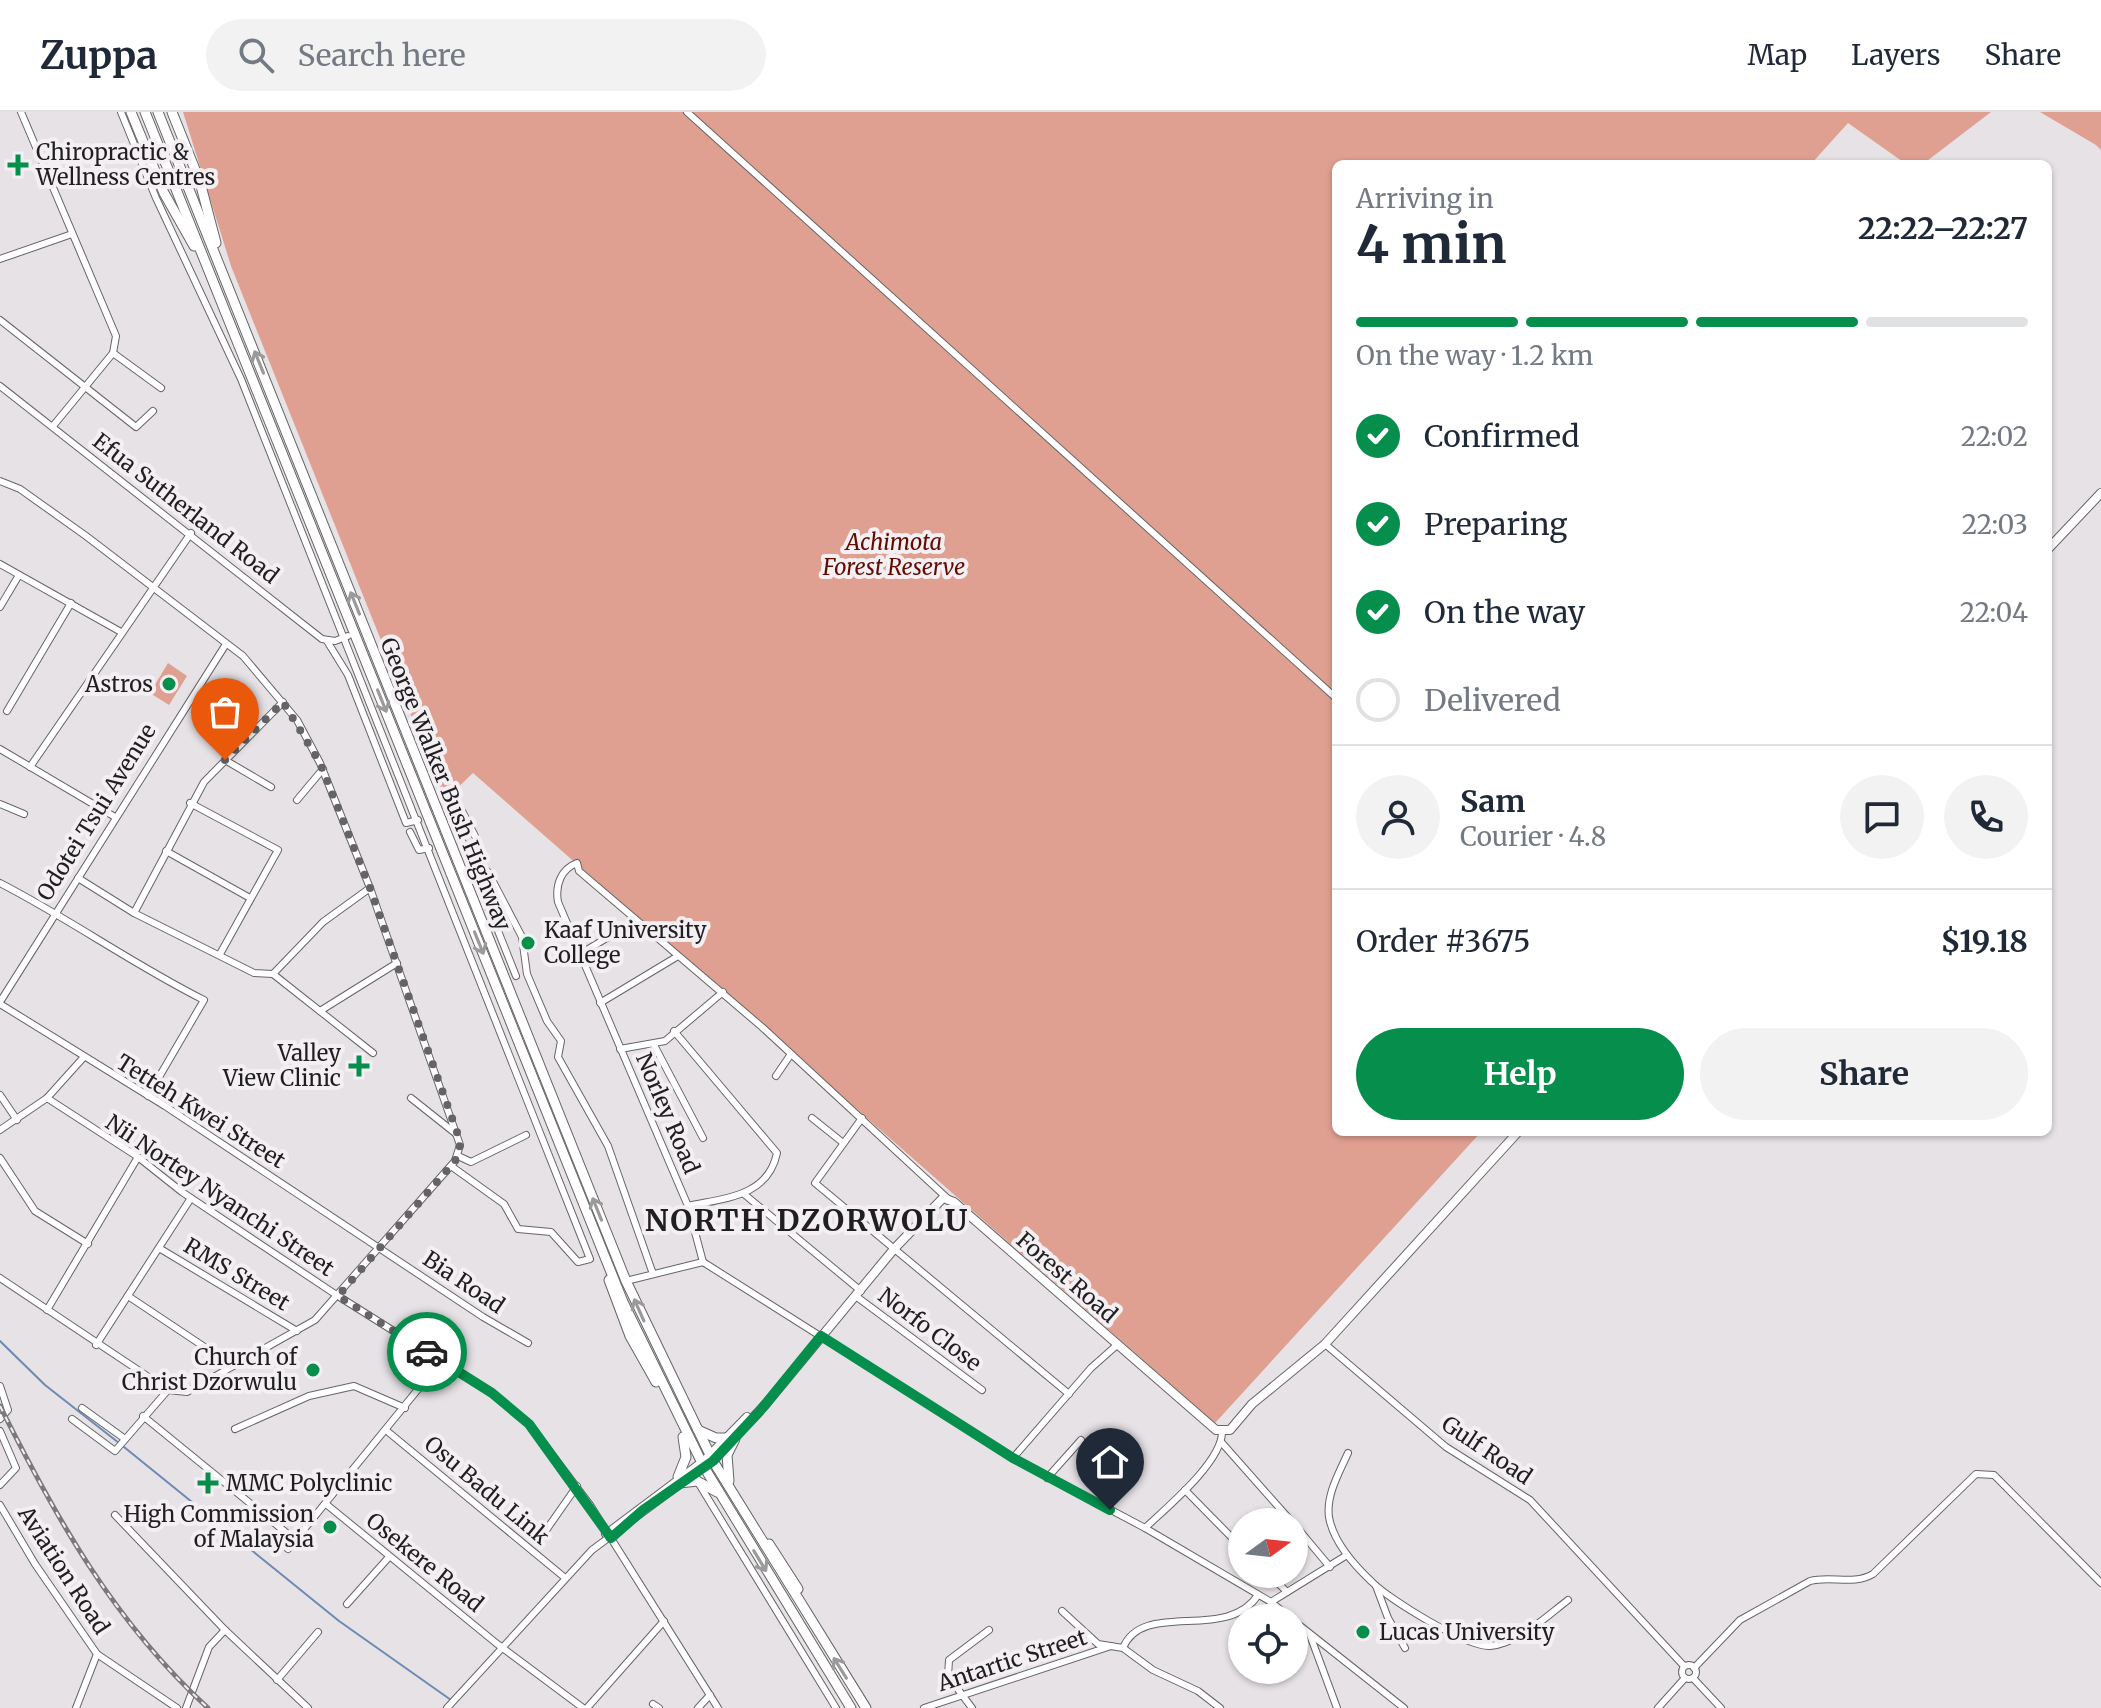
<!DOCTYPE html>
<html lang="en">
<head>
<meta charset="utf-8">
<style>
  body { margin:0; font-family:Merriweather,serif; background:#f2f2f3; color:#1f2937; height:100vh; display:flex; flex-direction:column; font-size:30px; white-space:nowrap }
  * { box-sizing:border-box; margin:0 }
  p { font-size:26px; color:#747a83 }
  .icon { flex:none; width:44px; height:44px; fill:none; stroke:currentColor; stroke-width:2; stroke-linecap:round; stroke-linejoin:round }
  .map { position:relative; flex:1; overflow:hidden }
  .sheet { position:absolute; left:1332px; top:48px; width:720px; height:976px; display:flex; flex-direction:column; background:#fff; border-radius:12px; box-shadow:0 2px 6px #0004 }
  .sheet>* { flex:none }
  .needle { width:52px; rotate:75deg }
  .controls { position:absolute; left:1228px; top:1396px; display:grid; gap:16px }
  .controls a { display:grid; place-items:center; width:80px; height:80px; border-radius:50%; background:#fff; box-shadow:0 2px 6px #0004; font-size:40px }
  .pin { position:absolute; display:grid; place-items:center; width:68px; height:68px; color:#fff; margin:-82px -34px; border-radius:50% 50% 50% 0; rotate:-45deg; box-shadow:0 0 8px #0007 }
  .pin .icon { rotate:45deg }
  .courier { position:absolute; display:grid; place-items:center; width:80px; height:80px; margin:-40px; border:6px solid #058e4c; border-radius:50%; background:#fff; color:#222; box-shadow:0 2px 10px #0007 }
  .headline em { font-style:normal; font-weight:700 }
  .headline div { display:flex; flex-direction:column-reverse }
  .headline { display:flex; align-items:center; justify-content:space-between; height:136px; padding:0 24px }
  h1 { font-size:52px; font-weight:700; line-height:60px }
  .bar { display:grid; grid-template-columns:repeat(4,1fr); gap:12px 8px; align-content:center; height:96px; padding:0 24px }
  .bar i { height:10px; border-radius:6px; background:#e0e1e3 }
  .bar .active { background:#058e4c }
  .bar p { grid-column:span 4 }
  .line { display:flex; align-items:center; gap:20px; padding:0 24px; border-top:2px solid #e0e1e3 }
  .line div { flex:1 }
  .round { display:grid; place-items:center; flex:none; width:84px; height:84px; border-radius:42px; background:#f2f2f3 }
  ol { padding:0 24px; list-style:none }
  li { display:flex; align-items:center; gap:24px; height:88px }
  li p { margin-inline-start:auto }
  li .icon { padding:8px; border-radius:50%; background:#058e4c; color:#fff; stroke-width:4 }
  li:last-child { color:#747a83 }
  li i { width:44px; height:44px; border:4px solid #e0e1e3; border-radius:50% }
  .action { display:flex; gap:16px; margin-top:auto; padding:16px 24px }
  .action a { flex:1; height:92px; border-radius:48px; background:#058e4c; color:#fff; font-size:32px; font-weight:700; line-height:92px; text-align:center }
  .action a+a { background:#f2f2f3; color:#1f2937 }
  header { display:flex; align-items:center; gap:48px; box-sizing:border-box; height:112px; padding:0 40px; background:#fff; border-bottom:2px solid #e0e1e3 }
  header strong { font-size:38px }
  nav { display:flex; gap:44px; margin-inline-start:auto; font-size:28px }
  .search { width:560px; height:72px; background:#f2f2f3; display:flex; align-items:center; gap:20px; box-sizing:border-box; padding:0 28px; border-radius:44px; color:#747a83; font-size:30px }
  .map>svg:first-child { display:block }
  .green { fill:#dfa091 }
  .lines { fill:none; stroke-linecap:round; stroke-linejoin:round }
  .stream { stroke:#6d8ab2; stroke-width:2 }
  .minor-casing { stroke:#686568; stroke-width:8 }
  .major-casing { stroke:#686568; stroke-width:10 }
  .highway-casing { stroke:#686568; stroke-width:11 }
  .minor { stroke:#fff; stroke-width:6 }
  .major { stroke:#fff; stroke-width:8 }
  .highway { stroke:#fff; stroke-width:9 }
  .rail-casing { stroke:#7b797b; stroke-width:5 }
  .rail { stroke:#f3eff3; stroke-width:2; stroke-dasharray:6; stroke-linecap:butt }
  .oneway { stroke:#9b9a9b }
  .done { stroke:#656365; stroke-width:8; stroke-dasharray:0 14.4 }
  .route { stroke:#058e4c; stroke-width:10 }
  .poi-dot { fill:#058e4c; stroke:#f3eff3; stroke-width:3 }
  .labels { text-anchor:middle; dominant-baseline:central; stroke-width:8; stroke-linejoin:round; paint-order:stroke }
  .poi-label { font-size:22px; fill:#201f20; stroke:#f3eff3; text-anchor:start }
  .street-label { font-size:22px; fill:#201f20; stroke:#f3eff3 }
  .park-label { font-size:22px; font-style:italic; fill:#640b00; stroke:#f3eff3 }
  .district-label { font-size:30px; font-weight:bold; letter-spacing:2px; fill:#201f20; stroke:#f3eff3 }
</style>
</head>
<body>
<header>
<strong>Zuppa</strong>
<div class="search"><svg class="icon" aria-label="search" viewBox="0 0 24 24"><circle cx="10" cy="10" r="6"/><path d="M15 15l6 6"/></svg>Search here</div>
<nav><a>Map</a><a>Layers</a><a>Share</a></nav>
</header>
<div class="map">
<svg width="2101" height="1596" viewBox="0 0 2101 1596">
  <rect width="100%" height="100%" fill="#e6e2e6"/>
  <!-- green -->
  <g class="green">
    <polygon points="183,0 1991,0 1923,52 1906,52 1848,11 1811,52 1336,52 1336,1020 1481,1020 1215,1311 473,661 445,688 231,154"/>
    <polygon points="2040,0 2101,0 2101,38 2096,33"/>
    <polygon points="168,551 187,564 169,593 150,581"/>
  </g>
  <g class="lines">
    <!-- stream -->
    <g class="stream">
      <polyline points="0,1229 45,1273 119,1331"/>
      <polyline points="124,1335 339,1509 451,1588"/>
    </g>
    <defs>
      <g id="minor">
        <polyline points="21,0 116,224 113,241 53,314"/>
        <polyline points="121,0 156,86 241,267 590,1147 578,1150 551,1120 518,1117 504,1092 451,1054"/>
        <polyline points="687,0 1336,586"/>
        <polyline points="0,147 72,122"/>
        <polyline points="0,208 136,315 153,299"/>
        <polyline points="113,241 161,276"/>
        <polyline points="0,274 322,527 335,529 348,524"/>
        <polyline points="0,369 20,377 86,424 243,544 297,608 320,651 370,776 460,1033 455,1049 315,1208 187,1280 168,1278 0,1166"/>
        <polyline points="0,452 121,520"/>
        <polyline points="0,495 19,463"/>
        <polyline points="327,529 348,563 406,711 418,708"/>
        <polyline points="7,599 71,491"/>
        <polyline points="0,637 115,705"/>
        <polyline points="225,648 271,675"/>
        <polyline points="30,655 191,421"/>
        <polyline points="297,688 323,657"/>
        <polyline points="190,691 278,738 220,842"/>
        <polyline points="0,692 24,702"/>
        <polyline points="410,720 419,738 429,736"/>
        <polyline points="475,724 462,699 451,701 516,864"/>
        <polyline points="166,739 250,786"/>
        <polyline points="472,756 483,755 488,760 522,825 527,862 547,909 561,929 558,945 608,1034 653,1162"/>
        <polyline points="78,766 134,801 254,861 273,862 373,941"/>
        <path d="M0,771C70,807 134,853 204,888L148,984"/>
        <polyline points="134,801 204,670 283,590"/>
        <polyline points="580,842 635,809"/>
        <polyline points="273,862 323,810 370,776"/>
        <polyline points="0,890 226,532"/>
        <polyline points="600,891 678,844"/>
        <polyline points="0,892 165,994 483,1205 528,1231"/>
        <polyline points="320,899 397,851"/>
        <path d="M674,919L777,1041C768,1085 724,1086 688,1094"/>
        <polyline points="654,933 703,1026"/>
        <polyline points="620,937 665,929 723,880"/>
        <polyline points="776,964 791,942"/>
        <polyline points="0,983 17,1008"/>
        <polyline points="47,986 138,1045 182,1080 338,1184 492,1281 529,1312 590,1393 718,1596"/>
        <polyline points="411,986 455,1021"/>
        <polyline points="812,1006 842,1030"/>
        <polyline points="862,1006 815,1071 1069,1282"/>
        <polyline points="0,1018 47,986 83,946"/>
        <polyline points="458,1044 471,1050 526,1023"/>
        <polyline points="0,1046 35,1099 88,1132"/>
        <polyline points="744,1082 861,1179"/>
        <polyline points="159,1136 297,1219"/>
        <path d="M703,1150L688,1094L558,790C555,773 561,757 577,751L579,759L762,915L947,1086"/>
        <polyline points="703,1150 1013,1346 1145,1416 1271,1490 1291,1506"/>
        <polyline points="626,1169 703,1150"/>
        <polyline points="128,1184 233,1254"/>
        <polyline points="857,1185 982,1278"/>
        <polyline points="47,1198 138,1045"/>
        <polyline points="1325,1232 1446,1335 1530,1388 1684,1554"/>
        <polyline points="96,1233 191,1086"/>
        <polyline points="0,1274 8,1298 0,1307"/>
        <polyline points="82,1296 125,1327"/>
        <polyline points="143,1304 294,1427"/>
        <polyline points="72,1307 115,1339 168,1278"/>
        <polyline points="235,1317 309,1284 354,1274 405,1296"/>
        <polyline points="0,1319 16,1356 0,1373"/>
        <polyline points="387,1319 564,1465"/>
        <polyline points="1222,1331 1292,1410"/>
        <path d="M1348,1341C1339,1361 1326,1383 1329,1405C1333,1429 1355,1454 1372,1470C1390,1488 1466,1535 1490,1534C1519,1531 1546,1505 1568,1488"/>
        <polyline points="1013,1346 1091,1256 1117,1233"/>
        <polyline points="1047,1366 1081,1328"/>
        <polyline points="699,1372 836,1596"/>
        <polyline points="1185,1378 1242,1436"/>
        <polyline points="326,1392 496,1531 583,1596"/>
        <polyline points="0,1393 35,1452 97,1542 177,1596"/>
        <polyline points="115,1403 225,1518 308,1596"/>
        <polyline points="1294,1412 1330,1455"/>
        <path d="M1145,1416C1166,1396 1222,1350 1222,1320"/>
        <polyline points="605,1422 701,1350"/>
        <polyline points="542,1424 577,1374"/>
        <polyline points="288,1437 441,1249"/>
        <polyline points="1269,1462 1287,1480"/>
        <polyline points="1376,1474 1388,1506 1405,1536"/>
        <polyline points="1271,1490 1347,1443"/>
        <polyline points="347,1492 389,1445"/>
        <polyline points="1062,1499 1098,1532 1123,1536 1153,1558 1198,1579 1220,1596"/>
        <polyline points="1294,1509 1404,1596"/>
        <polyline points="1310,1523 1337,1596"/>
        <path d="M1123,1536C1143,1487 1227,1531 1258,1483"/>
        <circle cx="1689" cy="1560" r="7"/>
        <path d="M1694,1556L1740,1508L1810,1469C1832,1463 1852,1474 1873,1462L1976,1362L1994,1363L2101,1471"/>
        <polyline points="1693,1566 1721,1596"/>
        <polyline points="277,1568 318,1520"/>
        <polyline points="653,1592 659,1596"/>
        <polyline points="76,1596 97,1542"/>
        <polyline points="186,1596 209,1535 225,1518"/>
        <polyline points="447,1596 592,1438 704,1355"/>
        <polyline points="587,1596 664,1509"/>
        <polyline points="698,1596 710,1583"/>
        <polyline points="924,1596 1111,1534"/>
        <polyline points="972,1596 948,1564 949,1548 989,1518"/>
        <polyline points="1658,1596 1685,1566"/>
      </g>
      <g id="major">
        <polyline points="2048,437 2101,381"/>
        <polyline points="706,1347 747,1305"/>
        <polyline points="710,1351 765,1293 894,1137 943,1086 954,1090 1216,1318 1230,1318 1252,1292 1325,1232 1518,1020"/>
      </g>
      <g id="highway">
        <polyline points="131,0 164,81 194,134"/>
        <polyline points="145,0 623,1190 704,1355 851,1596"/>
        <polyline points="158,0 626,1169 713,1349 866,1596"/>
        <polyline points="172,0 200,70 216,131"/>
        <polyline points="609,1168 630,1224 656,1270"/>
        <polyline points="698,1318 716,1326 727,1326"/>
        <polyline points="678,1365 686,1345 683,1325"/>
        <polyline points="729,1369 727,1343 735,1327"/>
        <polyline points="680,1371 697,1369 717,1380"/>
        <polyline points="769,1432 798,1477"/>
      </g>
    </defs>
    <!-- minor casing -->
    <use href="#minor" class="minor-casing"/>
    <!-- major casing -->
    <use href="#major" class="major-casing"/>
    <!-- highway casing -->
    <use href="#highway" class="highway-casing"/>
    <!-- minor -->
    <use href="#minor" class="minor"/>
    <!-- major -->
    <use href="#major" class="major"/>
    <!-- highway -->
    <use href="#highway" class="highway"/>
    <defs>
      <path id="rail" d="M0,1294C56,1406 114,1510 208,1596"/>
    </defs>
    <!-- rail casing -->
    <use href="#rail" class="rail-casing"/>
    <!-- rail -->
    <use href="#rail" class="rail"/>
  </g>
  <!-- one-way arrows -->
  <defs><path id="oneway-shaft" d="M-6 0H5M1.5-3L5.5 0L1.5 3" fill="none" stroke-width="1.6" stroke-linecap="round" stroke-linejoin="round" transform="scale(2)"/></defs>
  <g class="oneway">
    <use href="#oneway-shaft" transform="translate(259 250) rotate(-112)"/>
    <use href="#oneway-shaft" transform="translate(355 491) rotate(-112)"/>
    <use href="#oneway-shaft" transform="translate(382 589) rotate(68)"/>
    <use href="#oneway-shaft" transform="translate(479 831) rotate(68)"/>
    <use href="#oneway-shaft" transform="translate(597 1097) rotate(-112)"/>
    <use href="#oneway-shaft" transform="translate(639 1198) rotate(-114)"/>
    <use href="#oneway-shaft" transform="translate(760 1449) rotate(59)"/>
    <use href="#oneway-shaft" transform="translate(840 1556) rotate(-122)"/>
  </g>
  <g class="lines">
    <!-- done -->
    <polyline class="done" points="225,648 283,590 320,651 370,776 458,1023 460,1033 455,1049 338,1184 427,1240"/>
    <!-- route -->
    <polyline class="route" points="427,1240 492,1281 529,1312 611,1426 643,1398 713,1349 759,1300 821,1224 1013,1346 1110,1398"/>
  </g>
  <!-- markers -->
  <g class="poi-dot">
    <path d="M14 41h8v8h8v8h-8v8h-8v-8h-8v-8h8z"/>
    <circle cx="169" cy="572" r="8"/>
    <circle cx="528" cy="831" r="8"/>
    <path d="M355 942h8v8h8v8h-8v8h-8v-8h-8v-8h8z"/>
    <circle cx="313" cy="1258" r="8"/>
    <path d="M204 1359h8v8h8v8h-8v8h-8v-8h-8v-8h8z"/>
    <circle cx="330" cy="1415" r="8"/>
    <circle cx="1363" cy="1520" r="8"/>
  </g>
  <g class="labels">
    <!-- poi labels -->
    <g class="poi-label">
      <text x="36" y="40">Chiropractic &amp;<tspan x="36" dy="25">Wellness Centres</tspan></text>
      <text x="153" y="572" text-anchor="end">Astros</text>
      <text x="544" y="818">Kaaf University<tspan x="544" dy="25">College</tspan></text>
      <text x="341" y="941" text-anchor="end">Valley<tspan x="341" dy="25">View Clinic</tspan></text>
      <text x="297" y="1245" text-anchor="end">Church of<tspan x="297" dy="25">Christ Dzorwulu</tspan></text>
      <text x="226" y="1371">MMC Polyclinic</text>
      <text x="314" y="1402" text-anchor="end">High Commission<tspan x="314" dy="25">of Malaysia</tspan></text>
      <text x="1379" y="1520">Lucas University</text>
    </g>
    <!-- street labels -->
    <g class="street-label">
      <text transform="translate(186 396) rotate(38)">Efua Sutherland Road</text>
      <text transform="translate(446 672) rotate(68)">George Walker Bush Highway</text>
      <text transform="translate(96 700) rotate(-58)">Odotei Tsui Avenue</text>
      <text transform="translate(201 999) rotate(32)">Tetteh Kwei Street</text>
      <text transform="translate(668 1001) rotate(67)">Norley Road</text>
      <text transform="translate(220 1083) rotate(34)">Nii Nortey Nyanchi Street</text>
      <text transform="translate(237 1162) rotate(31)">RMS Street</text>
      <text transform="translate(1067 1165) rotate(41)">Forest Road</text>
      <text transform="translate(464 1170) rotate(34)">Bia Road</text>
      <text transform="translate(930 1217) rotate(37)">Norfo Close</text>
      <text transform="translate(1487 1338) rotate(34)">Gulf Road</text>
      <text transform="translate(487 1378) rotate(40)">Osu Badu Link</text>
      <text transform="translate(425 1450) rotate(39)">Osekere Road</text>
      <text transform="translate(64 1458) rotate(57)">Aviation Road</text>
      <text transform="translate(1012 1548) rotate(-18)">Antartic Street</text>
    </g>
    <!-- park labels -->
    <g class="park-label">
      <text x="894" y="430">Achimota<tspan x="894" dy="25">Forest Reserve</tspan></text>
    </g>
    <!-- district labels -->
    <g class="district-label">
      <text x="807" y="1108">NORTH DZORWOLU</text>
    </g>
  </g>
</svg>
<div class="controls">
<a><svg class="needle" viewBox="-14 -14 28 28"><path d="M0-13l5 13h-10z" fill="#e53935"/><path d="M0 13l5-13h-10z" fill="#747a83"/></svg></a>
<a><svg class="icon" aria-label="locate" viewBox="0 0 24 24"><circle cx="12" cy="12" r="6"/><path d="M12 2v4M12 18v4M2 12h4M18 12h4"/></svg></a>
</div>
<div class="pin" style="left:225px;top:648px;background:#ea580c"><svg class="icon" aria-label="bag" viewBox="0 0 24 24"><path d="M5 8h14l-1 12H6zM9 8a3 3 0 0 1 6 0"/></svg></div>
<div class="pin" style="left:1110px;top:1398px;background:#1f2937"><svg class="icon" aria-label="home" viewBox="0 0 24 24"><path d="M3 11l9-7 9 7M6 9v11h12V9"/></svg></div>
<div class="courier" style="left:427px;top:1240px"><svg class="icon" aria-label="car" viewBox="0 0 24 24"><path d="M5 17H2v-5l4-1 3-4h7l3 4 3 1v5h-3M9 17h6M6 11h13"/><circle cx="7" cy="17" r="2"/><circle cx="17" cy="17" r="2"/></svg></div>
<section class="sheet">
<div class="headline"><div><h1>4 min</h1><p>Arriving in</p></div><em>22:22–22:27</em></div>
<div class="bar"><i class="active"></i><i class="active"></i><i class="active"></i><i></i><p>On the way · 1.2 km</p></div>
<ol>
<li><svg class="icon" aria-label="check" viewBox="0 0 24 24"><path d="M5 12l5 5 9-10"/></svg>Confirmed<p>22:02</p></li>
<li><svg class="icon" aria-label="check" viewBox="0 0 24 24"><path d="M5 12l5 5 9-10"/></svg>Preparing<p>22:03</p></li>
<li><svg class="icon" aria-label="check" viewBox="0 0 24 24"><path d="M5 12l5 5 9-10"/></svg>On the way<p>22:04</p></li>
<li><i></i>Delivered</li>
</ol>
<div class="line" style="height:144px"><a class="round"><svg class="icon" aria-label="person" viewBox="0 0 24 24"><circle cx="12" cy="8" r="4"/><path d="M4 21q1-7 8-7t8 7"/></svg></a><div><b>Sam</b><p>Courier · 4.8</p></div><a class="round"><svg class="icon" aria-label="chat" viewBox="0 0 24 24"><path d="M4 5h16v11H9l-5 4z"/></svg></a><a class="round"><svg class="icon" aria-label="phone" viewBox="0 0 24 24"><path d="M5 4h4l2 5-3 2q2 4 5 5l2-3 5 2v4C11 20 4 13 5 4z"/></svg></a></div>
<div class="line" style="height:104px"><div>Order #3675</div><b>$19.18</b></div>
<div class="action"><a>Help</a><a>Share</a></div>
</section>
</div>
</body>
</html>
